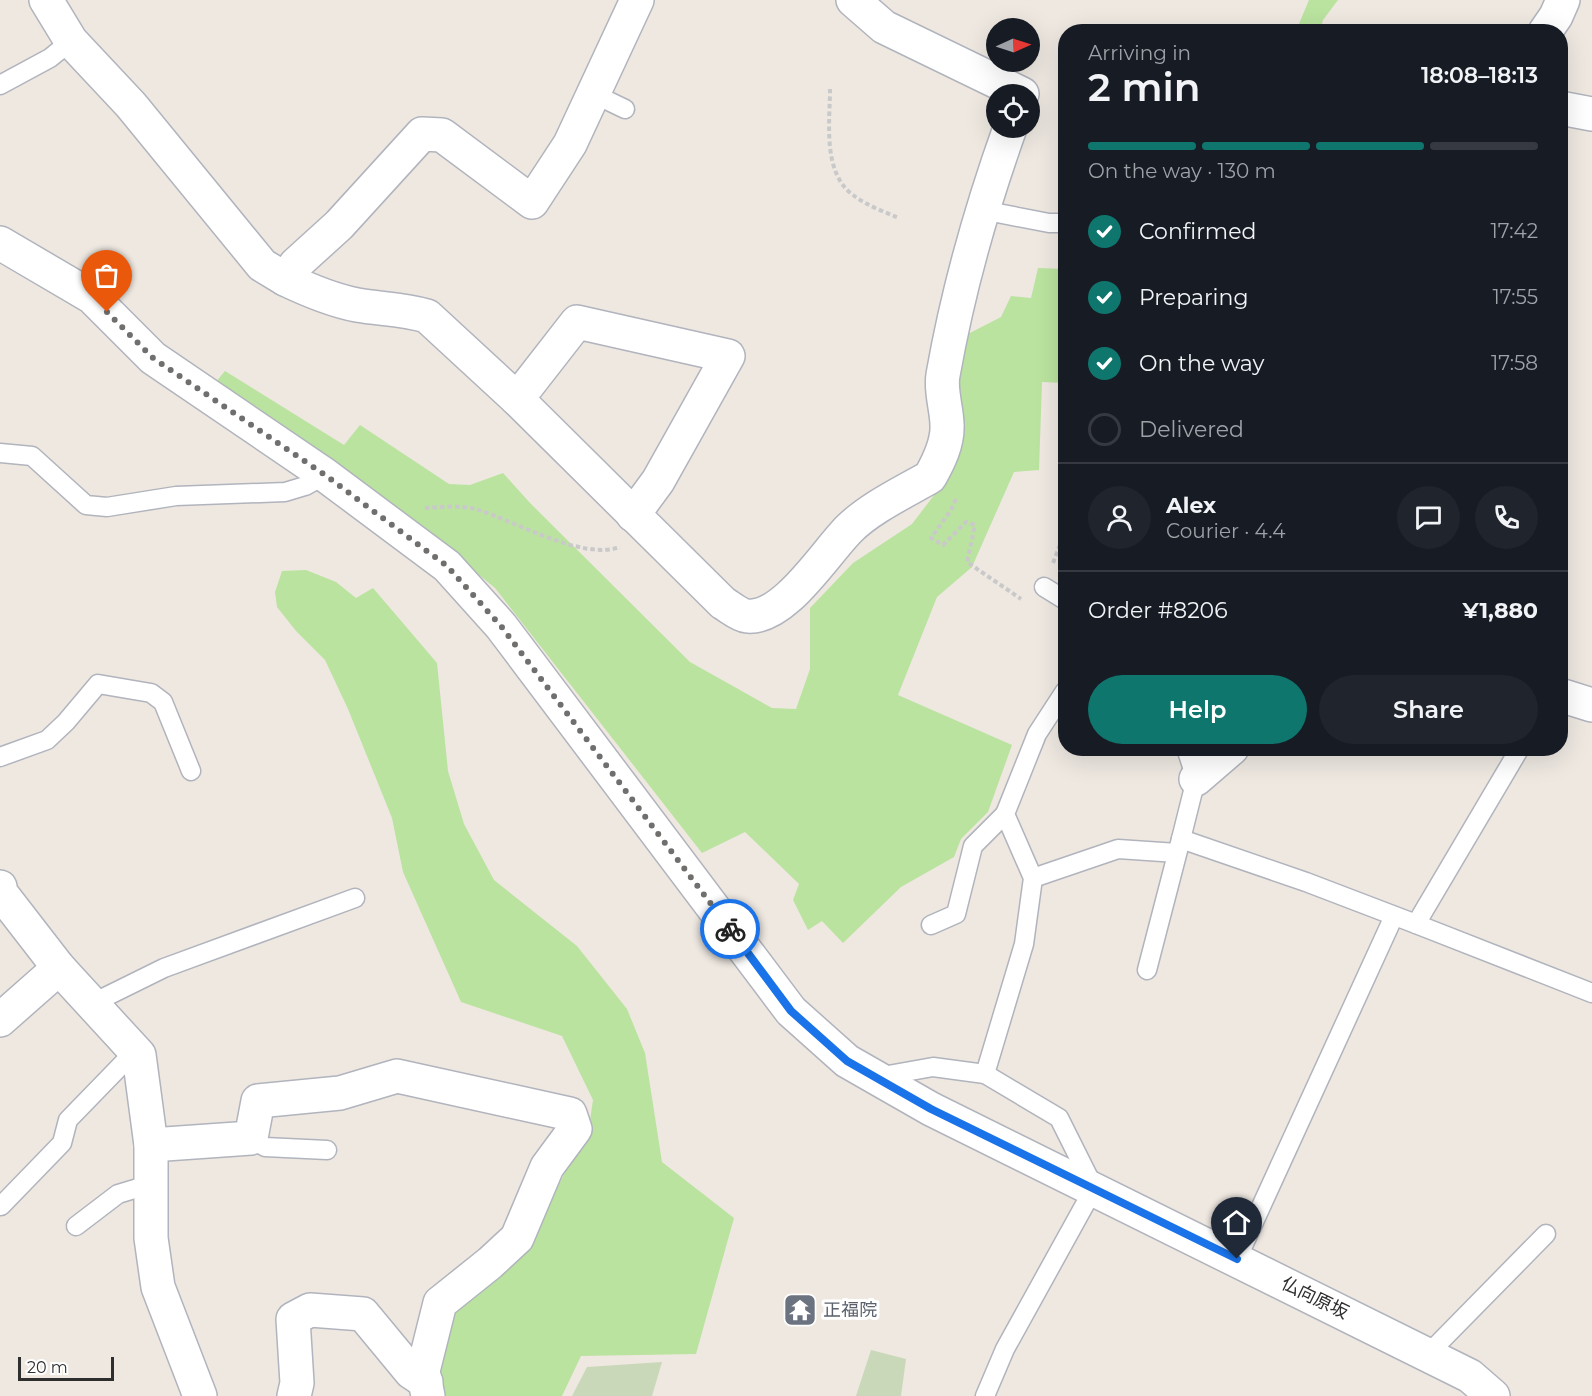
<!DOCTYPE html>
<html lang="en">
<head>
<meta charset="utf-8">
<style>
  body { margin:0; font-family:Montserrat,"Noto Sans JP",sans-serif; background:#20242c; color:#f1f3f6; height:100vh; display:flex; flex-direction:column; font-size:22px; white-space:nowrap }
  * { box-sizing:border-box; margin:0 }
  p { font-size:20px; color:#9ea1a6 }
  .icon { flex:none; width:33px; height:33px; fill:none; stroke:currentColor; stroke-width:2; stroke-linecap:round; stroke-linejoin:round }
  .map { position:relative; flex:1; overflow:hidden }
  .panel { position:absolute; left:1058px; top:24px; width:510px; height:732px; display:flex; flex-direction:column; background:#171b24; border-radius:24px; box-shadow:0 6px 24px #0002 }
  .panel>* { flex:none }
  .needle { width:39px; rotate:87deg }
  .fabs { position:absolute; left:986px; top:18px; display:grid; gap:12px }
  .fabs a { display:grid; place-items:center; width:54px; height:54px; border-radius:50%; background:#171b24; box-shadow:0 6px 24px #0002; font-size:30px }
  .scale { position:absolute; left:18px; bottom:15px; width:96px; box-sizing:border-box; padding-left:6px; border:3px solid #2e2e2e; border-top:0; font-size:16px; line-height:21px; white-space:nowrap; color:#2e2e2e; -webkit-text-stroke:4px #fff; paint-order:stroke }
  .pin { position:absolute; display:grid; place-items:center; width:51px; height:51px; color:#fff; margin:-62px -26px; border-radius:50% 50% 50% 0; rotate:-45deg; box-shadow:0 0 6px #0007 }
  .pin .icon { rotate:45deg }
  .courier { position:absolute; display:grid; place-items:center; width:60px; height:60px; margin:-30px; border:4px solid #1a73e8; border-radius:50%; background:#fff; color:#222; box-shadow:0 2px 8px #0007 }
  .summary em { font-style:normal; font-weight:600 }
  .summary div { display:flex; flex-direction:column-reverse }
  .summary { display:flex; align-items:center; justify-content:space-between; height:102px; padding:0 30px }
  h1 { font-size:39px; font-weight:600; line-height:45px }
  .bar { display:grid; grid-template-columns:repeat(4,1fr); gap:9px 6px; align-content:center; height:72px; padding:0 30px }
  .bar i { height:8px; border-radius:4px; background:#363941 }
  .bar .on { background:#0f766e }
  .bar p { grid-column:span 4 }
  .line { display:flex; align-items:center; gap:15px; padding:0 30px; border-top:2px solid #363941 }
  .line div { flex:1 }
  .round { display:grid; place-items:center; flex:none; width:63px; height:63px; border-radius:32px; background:#20242c }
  ol { padding:0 30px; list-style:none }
  li { display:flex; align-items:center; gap:18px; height:66px }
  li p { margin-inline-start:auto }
  li .icon { padding:6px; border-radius:50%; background:#0f766e; color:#fff; stroke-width:4 }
  li:last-child { color:#9ea1a6 }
  li i { width:33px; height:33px; border:3px solid #363941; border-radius:50% }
  .button { display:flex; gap:12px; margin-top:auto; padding:12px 30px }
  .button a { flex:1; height:69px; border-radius:36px; background:#0f766e; color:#fff; font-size:24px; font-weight:600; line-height:69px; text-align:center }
  .button a+a { background:#20242c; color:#f1f3f6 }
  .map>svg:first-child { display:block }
  .green { fill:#bae39f }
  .cemetery { fill:#c9d8b8 }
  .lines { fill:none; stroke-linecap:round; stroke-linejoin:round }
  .service-casing { stroke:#b1b4bd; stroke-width:21 }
  .minor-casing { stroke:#b1b4bd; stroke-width:36 }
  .path { stroke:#c9c9c9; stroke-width:4; stroke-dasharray:4.5 3; stroke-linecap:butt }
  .service { stroke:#fff; stroke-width:18 }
  .minor { stroke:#fff; stroke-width:33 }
  .done { stroke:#716f6d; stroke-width:6; stroke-dasharray:0 10.8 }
  .route { stroke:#1a73e8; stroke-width:8 }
  .labels { text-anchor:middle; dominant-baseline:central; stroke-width:6; stroke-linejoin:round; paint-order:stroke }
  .street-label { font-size:18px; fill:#2e2e2e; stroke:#fff }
  .worship-label { font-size:18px; fill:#5b616d; stroke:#fff; text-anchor:start }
</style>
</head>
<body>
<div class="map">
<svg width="1592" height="1396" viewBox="0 0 1592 1396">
  <rect width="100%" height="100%" fill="#eee8e1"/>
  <!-- green -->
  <g class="green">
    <polygon points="1309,0 1338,0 1323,20 1320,31 1296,31"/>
    <polygon points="1038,268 1065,269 1065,383 1042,382 1039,470 1014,472 972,567 937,597 898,695 1012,745 988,812 961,839 954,857 901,887 843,943 822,921 808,930 793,900 799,884 745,832 702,853 495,588 450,551 215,383 225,371 344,445 360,425 449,484 470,485 503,473 530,503 690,662 772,708 796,709 810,669 810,608 853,563 912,524 951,473 956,444 947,394 964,336 1001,317 1011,296 1031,298"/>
    <polygon points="306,570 336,582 356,598 373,588 437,663 448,771 464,824 494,880 577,946 627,1009 645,1053 662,1162 734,1218 696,1354 581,1356 562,1396 439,1396 436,1381 450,1313 521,1256 589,1127 593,1100 562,1036 461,1002 403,872 392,818 348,709 325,660 296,631 277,607 275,592 282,571"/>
  </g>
  <!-- cemetery -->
  <g class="cemetery">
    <polygon points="871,1350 906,1359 901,1396 856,1396"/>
    <polygon points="662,1362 652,1396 572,1396 587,1367"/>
  </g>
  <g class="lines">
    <defs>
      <g id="service">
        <polyline points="0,85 50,58 71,41"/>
        <polyline points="594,94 625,109"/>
        <polyline points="982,210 1049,223 1065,223"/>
        <polyline points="0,453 32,456 86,505 107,507 176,496 285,492 305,486 325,475"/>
        <polyline points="1044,587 1065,600"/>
        <polyline points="0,757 47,740 66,722 98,684 151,693 163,702 191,771"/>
        <polyline points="1181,839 1196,779 1186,748"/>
        <polyline points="1033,878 1118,849 1177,853"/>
        <polyline points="1416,924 1592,993"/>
        <polyline points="931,925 956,914 973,846 1005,814"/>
        <polyline points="1147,970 1181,839 1306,882 1416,924 1520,748"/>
        <polyline points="91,1004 164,968 355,898"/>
        <polyline points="877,1077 933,1067 985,1074"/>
        <polyline points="251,1138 265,1147 327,1150"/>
        <polyline points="1,1206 62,1143 68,1120 135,1051"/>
        <polyline points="76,1226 118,1194 151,1184"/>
        <polyline points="1237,1259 1394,916"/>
        <polyline points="1428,1354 1546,1234"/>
        <polyline points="985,1396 1005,1349 1094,1188 1059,1118 985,1074 1024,944 1033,878 1005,814 1037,734 1065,691"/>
      </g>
      <g id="minor">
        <polyline points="46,0 71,41 131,105 262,265 285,279 296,264 339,225 422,134 442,135 532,202 570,144 637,0"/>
        <polyline points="853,0 884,27 1022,94"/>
        <polyline points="1545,32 1556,16 1563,0"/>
        <polyline points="1560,108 1592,114"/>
        <polyline points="0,243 92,297 153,358 325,475 447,566 501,626 791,1011 847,1061 931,1109 1470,1376 1493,1396"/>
        <path d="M285,279C308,290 331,300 357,305C380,309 403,309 427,316L517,399L723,603C730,607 739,615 747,616C784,620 825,553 849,529C870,508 904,492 930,477C939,461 948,443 947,425C947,409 940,391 943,375C958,290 981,209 1010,128"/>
        <polyline points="517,399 577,322 728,356 658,481 633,515"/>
        <polyline points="1560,695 1592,705"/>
        <polyline points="1196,779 1232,748"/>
        <polyline points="0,887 1,893 59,968 139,1055 151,1145 151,1238 158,1287 200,1396"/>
        <polyline points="0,1020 59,968"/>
        <polyline points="151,1145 251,1138 258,1101 340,1093 397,1076 570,1114 575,1129 547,1167 517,1238 490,1263 440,1303 423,1371 428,1396"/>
        <polyline points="294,1396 297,1383 293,1319 310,1310 363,1314 411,1372 426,1382"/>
      </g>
    </defs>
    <!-- service casing -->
    <use href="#service" class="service-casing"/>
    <!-- minor casing -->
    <use href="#minor" class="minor-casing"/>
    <!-- path -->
    <g class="path">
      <path d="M830,89C830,122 822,172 853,195C866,205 884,212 899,218"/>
      <polyline points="956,499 951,510 931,538 943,545 966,522 975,525 967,562 1021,599"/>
      <path d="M425,508C441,507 460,505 475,509C514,520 581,561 620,547"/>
      <polyline points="1053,563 1065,532"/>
    </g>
    <!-- service -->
    <use href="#service" class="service"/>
    <!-- minor -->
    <use href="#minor" class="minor"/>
  </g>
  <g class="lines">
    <!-- done -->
    <polyline class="done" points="107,312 153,358 325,475 447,566 501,626 730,929"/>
    <!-- route -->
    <polyline class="route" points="730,929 791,1011 847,1061 931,1109 1237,1259"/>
  </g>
  <!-- icons -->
  <defs>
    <symbol id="temple-square" viewBox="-11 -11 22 22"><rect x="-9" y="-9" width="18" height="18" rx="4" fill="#6b7280" stroke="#fff"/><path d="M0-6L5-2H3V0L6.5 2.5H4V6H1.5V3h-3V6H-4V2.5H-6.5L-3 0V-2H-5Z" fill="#fff"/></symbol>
  </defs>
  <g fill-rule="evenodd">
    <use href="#temple-square" x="781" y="1291" width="38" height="38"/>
  </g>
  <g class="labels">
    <!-- street labels -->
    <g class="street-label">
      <text transform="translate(1315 1298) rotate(26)">仏向原坂</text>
    </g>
    <!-- worship labels -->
    <g class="worship-label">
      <text x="823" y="1310">正福院</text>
    </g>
  </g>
</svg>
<div class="fabs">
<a><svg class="needle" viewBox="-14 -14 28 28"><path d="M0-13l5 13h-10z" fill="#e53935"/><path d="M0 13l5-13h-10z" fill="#9ea1a6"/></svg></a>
<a><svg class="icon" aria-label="locate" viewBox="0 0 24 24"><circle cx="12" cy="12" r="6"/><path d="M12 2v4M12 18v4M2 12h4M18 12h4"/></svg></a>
</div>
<div class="scale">20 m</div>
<div class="pin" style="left:107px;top:312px;background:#ea580c"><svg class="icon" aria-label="bag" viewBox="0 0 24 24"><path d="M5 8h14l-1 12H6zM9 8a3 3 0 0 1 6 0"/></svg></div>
<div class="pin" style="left:1237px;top:1259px;background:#1f2937"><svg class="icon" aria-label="home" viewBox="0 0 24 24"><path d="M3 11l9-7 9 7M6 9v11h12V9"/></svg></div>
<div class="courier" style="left:730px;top:929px"><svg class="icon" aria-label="bike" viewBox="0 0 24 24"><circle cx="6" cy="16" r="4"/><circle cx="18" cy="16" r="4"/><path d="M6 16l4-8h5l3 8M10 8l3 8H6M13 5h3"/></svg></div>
<section class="panel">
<div class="summary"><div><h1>2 min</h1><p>Arriving in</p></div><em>18:08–18:13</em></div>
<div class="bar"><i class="on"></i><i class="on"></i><i class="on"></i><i></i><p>On the way · 130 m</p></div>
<ol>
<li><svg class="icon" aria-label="check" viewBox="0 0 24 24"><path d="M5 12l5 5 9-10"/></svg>Confirmed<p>17:42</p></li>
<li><svg class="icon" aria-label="check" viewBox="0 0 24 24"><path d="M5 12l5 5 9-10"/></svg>Preparing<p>17:55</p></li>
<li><svg class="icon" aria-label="check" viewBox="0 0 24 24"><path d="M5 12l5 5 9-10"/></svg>On the way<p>17:58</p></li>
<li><i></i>Delivered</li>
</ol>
<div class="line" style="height:108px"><a class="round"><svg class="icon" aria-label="person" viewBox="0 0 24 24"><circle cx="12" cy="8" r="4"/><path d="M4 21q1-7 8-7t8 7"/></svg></a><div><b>Alex</b><p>Courier · 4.4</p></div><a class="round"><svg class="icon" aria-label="chat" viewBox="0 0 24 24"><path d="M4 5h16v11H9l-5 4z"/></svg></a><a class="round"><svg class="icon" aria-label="phone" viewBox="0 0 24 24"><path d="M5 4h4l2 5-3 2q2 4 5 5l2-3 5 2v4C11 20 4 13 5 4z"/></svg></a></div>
<div class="line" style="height:78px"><div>Order #8206</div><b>¥1,880</b></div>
<div class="button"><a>Help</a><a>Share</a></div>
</section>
</div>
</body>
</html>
